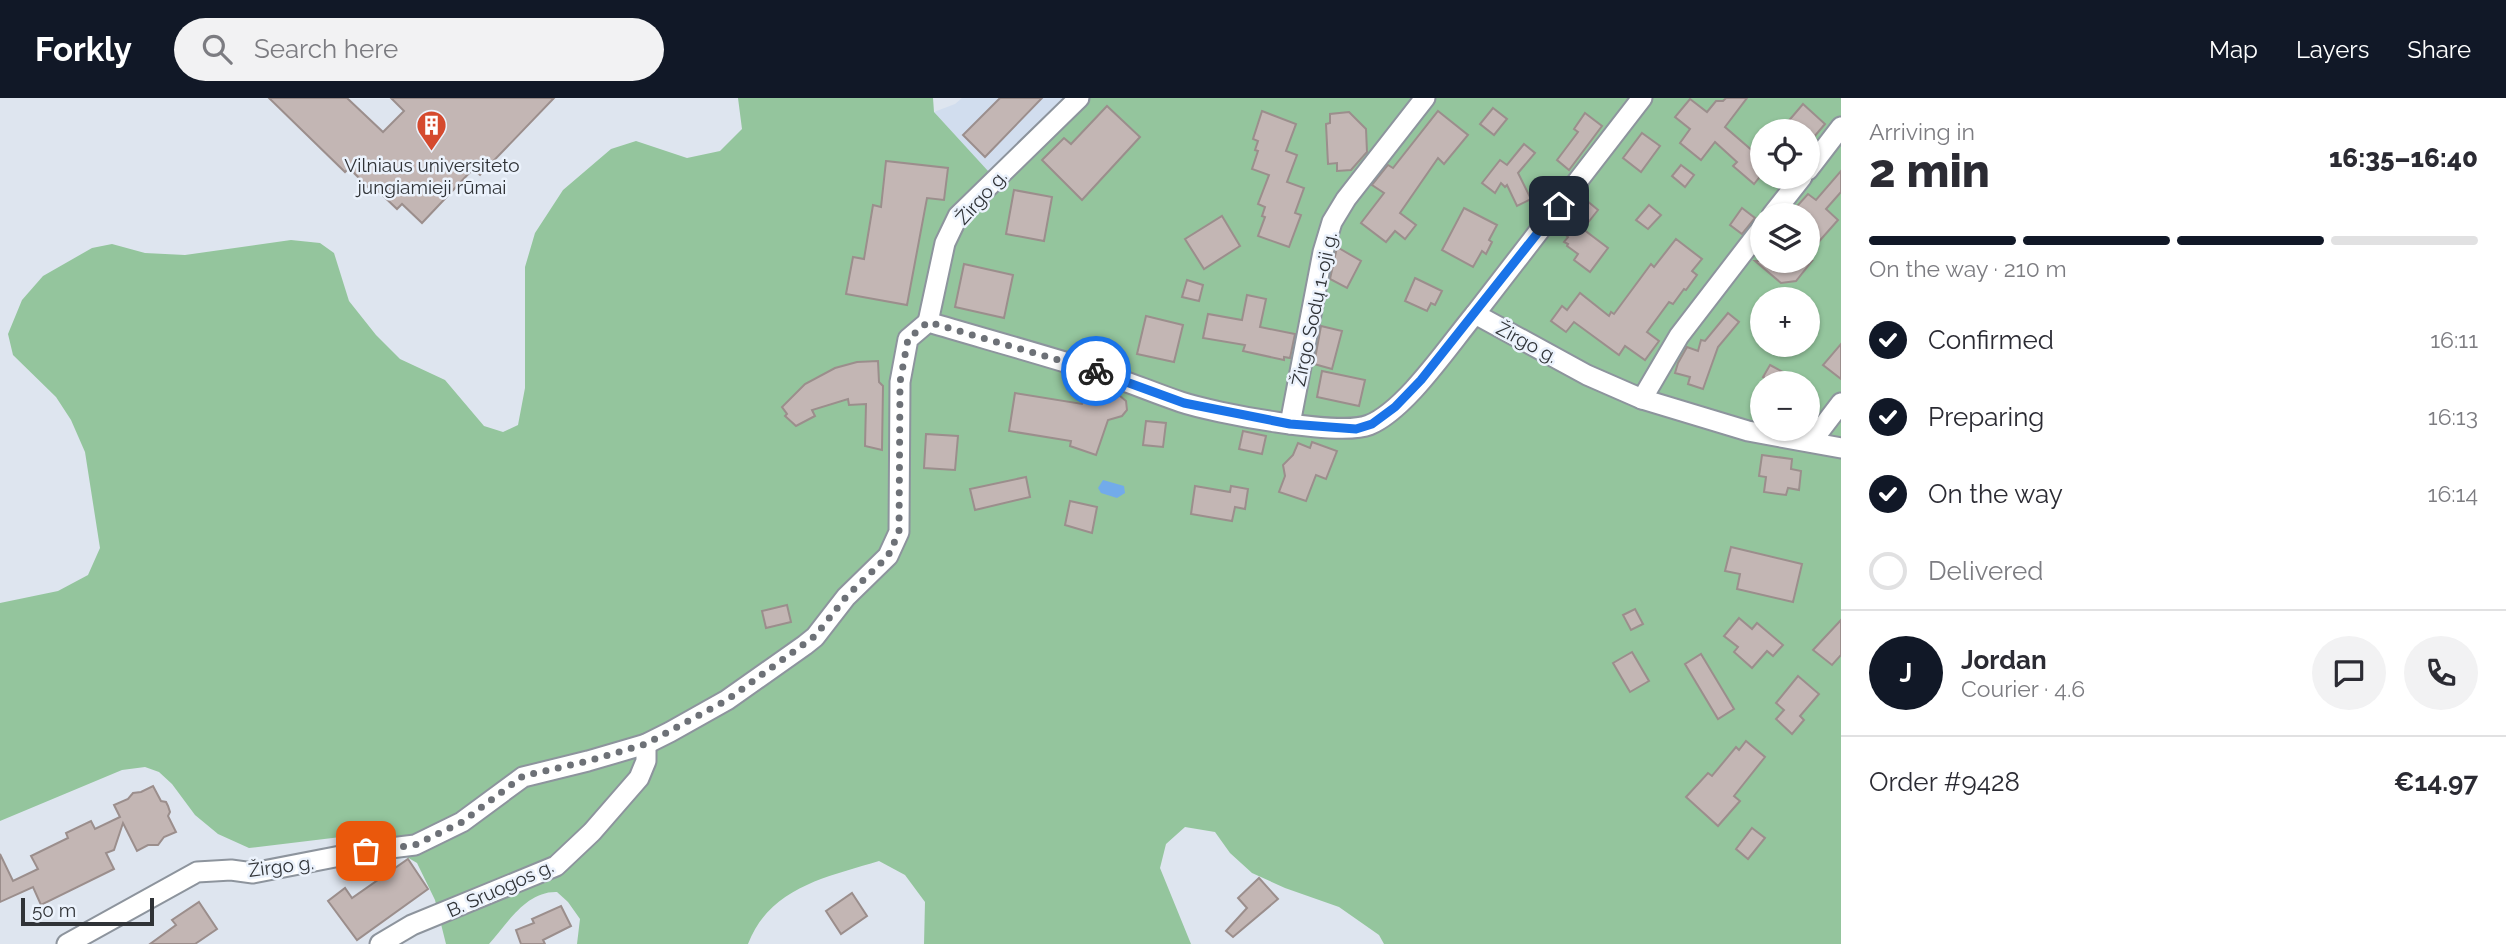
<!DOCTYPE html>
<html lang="en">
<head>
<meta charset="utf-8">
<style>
  body { margin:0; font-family:Raleway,sans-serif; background:#f2f2f3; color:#2b2b33; height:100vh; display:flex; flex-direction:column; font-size:26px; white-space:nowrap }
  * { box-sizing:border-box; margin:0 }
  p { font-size:23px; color:#7c7c81 }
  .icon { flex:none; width:38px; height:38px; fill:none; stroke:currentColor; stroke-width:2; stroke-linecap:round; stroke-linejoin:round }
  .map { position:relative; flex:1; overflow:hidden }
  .drawer { display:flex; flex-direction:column; background:#fff; width:665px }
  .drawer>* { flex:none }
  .tools { position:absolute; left:1750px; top:21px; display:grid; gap:14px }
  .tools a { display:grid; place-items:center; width:70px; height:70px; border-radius:50%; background:#fff; box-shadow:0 2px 5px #0004; font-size:35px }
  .scale { position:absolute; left:21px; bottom:18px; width:133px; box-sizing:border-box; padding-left:7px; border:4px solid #303337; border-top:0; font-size:19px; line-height:24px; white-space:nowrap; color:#303337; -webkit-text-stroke:5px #ebf2fc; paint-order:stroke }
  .pin { position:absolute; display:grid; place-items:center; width:60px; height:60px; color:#fff; margin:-30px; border-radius:14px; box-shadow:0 4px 10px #0006 }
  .courier { position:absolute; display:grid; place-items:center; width:70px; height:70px; margin:-35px; border:5px solid #1a73e8; border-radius:50%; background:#fff; color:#222; box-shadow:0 2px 9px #0007 }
  .head em { font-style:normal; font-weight:800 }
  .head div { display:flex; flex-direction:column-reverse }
  .head { display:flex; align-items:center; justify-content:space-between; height:119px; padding:0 28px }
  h1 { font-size:46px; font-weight:800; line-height:52px }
  .bar { display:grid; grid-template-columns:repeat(4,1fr); gap:10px 7px; align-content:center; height:84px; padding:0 28px }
  .bar i { height:9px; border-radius:5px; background:#e1e1e2 }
  .bar .active { background:#111827 }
  .bar p { grid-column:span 4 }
  .line { display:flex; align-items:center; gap:18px; padding:0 28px; border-top:2px solid #e1e1e2 }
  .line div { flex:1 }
  .round { display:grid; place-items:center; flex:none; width:74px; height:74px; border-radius:37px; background:#f2f2f3 }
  ol { padding:0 28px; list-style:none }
  li { display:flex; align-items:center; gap:21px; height:77px }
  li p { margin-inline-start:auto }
  li .icon { padding:7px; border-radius:50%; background:#111827; color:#fff; stroke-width:4 }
  li:last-child { color:#7c7c81 }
  li i { width:38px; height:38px; border:4px solid #e1e1e2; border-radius:50% }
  header { display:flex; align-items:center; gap:42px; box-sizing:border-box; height:98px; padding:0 35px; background:#111827; color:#fff }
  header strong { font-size:33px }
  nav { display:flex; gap:38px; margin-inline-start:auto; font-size:24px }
  .search { width:490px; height:63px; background:#f2f2f3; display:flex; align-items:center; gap:18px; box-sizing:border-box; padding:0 24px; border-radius:38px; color:#7c7c81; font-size:26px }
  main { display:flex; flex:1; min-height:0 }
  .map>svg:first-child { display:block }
  .built { fill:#d1ddee }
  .green { fill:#94c59d; fill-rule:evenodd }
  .water { fill:#72abea }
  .building { fill:#c3b6b4; stroke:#9b8e8c; stroke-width:2 }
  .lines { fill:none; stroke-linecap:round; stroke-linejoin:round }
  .minor-casing { stroke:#8d949d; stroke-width:23 }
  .minor { stroke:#fff; stroke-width:19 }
  .done { stroke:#6d7177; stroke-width:7; stroke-dasharray:0 12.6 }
  .route { stroke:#1a73e8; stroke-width:9 }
  .labels { text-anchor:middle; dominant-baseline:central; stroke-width:5; stroke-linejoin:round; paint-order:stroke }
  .poi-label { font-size:19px; fill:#303337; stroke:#ebf2fc }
  .street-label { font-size:19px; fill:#303337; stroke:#ebf2fc }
</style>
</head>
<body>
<header>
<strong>Forkly</strong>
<div class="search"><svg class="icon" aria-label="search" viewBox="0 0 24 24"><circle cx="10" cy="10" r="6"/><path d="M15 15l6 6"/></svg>Search here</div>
<nav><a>Map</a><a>Layers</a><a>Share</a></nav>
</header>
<main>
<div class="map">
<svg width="1841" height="846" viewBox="0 0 1841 846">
  <rect width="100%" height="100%" fill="#dee5ef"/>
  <!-- built -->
  <polygon class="built" points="962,0 1082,0 998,85 934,14 955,6"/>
  <!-- green -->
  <path class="green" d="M738,0H933L934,14L999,85L1082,0H1841V846H1384L1379,837L1339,809L1285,790L1252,775L1230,755L1215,734L1185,729L1166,746L1160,770L1191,846H924L925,804L905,777L879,763C827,779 770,789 748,846H577L580,821L568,804L557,794C526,793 508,825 489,846H446L435,802L417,765L380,743L349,738L249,750L218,736L195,717L172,686L159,674L145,669L122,672L0,723V505L58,493L88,477L100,450L85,354L71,322L56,299L13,257L8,236L22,202L43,178L92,150L112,146L145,155L185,157L291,142L320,145L334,155L349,203L376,237L400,261L445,282L484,328L503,334L518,327L525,290V169L535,135L563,92L611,51L636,43L687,60L720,53L742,31ZM1762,33H1808V79H1762ZM1762,117H1808V163H1762ZM1762,201H1808V247H1762ZM1762,285H1808V331H1762Z"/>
  <!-- water -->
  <polygon class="water" points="1103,382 1124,388 1125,395 1117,400 1101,395 1098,390"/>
  <!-- building -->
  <g class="building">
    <polygon points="269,0 347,0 383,34 404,13 391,0 554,0 480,77 473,71 422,125 402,106 397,111 376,91 373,94 349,70 345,74"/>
    <polygon points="1000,0 1042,0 985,59 963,37"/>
    <polygon points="1726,0 1747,0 1725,29 1762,61 1762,76 1754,86 1733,68 1737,64 1715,44 1701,62 1680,45 1690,31 1675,19 1690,1 1707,14 1716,3 1723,3"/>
    <polygon points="1803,6 1825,26 1808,46 1808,33 1780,33"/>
    <polygon points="1107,8 1140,39 1082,102 1042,62 1064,40 1071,46"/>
    <polygon points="1493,10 1507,21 1494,37 1480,26"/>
    <polygon points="1262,13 1296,26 1286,53 1297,57 1287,84 1304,90 1295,115 1301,117 1289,149 1258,138 1265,119 1262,118 1265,109 1258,106 1269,77 1252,71 1258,53 1255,52 1258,43 1253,41"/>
    <polygon points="1438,13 1468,37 1444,66 1438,60 1400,115 1416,127 1405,141 1395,133 1386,144 1361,125 1384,95 1372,87 1388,67 1393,70"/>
    <polygon points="1349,14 1366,31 1367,54 1351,72 1337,73 1337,65 1328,66 1326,26 1330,25 1330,16"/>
    <polygon points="1585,15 1602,28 1569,72 1557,62 1578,34 1574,31"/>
    <polygon points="1642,35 1660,48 1641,74 1623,60"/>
    <polygon points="1524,46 1535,55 1518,75 1531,101 1517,108 1507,87 1505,89 1501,85 1495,95 1482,85 1500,62 1507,67"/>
    <polygon points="886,63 948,70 944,102 927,100 907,207 846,196 853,159 864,161 873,107 881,109"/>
    <polygon points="1681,67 1694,77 1685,89 1672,78"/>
    <polygon points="1841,73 1841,94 1826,111 1838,122 1808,156 1808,117 1789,117 1808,96 1816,102"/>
    <polygon points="1014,92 1052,99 1044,143 1006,136"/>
    <polygon points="1586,102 1598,112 1583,131 1608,150 1590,174 1574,162 1578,156 1567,148 1568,146 1564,144 1568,139 1559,131 1568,119 1571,121"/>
    <polygon points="1649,107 1661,117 1648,131 1636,122"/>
    <polygon points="1464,110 1497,127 1489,142 1492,144 1486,156 1482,153 1473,169 1442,152"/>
    <polygon points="1742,110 1755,120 1742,136 1730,127"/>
    <polygon points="1222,118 1240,148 1204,171 1185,141"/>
    <polygon points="1676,141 1702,161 1692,173 1697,177 1686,192 1684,191 1673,206 1669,204 1647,234 1659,243 1645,262 1625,248 1619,257 1574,224 1566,234 1551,223 1562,208 1567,212 1580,195 1609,218 1611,214 1614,216 1651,166 1654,169"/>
    <polygon points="1337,149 1361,163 1347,190 1330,181"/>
    <polygon points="1755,163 1812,163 1796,183 1781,185"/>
    <polygon points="964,166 1013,177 1004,220 955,209"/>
    <polygon points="1415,180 1442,193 1435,207 1431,205 1427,213 1405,203"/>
    <polygon points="1187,182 1203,187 1199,203 1182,199"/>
    <polygon points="1247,197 1266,201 1260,229 1295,236 1290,260 1284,259 1284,262 1243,253 1245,247 1203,240 1208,216 1242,222"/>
    <polygon points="1728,215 1739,224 1718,249 1703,291 1688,286 1690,279 1675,275 1678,265 1687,249 1698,253 1701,242 1705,243"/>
    <polygon points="1146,218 1183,227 1174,264 1137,256"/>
    <polygon points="1321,228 1342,233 1332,271 1314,266"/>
    <polygon points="1841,246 1841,281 1823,267"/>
    <polygon points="878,263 879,284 883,288 882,352 865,348 866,306 849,307 848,301 812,312 815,318 796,328 785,318 787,316 782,309 805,286 835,270 857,264"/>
    <polygon points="1770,267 1783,274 1776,285 1763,279"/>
    <polygon points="1322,273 1365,282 1359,308 1317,299"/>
    <polygon points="1015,295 1082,306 1085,297 1120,298 1126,303 1127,312 1122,318 1108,322 1096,357 1070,348 1071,343 1009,333"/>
    <polygon points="1146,323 1166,325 1163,349 1143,347"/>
    <polygon points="1243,333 1266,338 1262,356 1239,351"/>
    <polygon points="926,336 958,338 955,372 924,370"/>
    <polygon points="1312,344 1337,353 1326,381 1316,377 1306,403 1279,394 1285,378 1283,367 1293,357 1298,345 1310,350"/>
    <polygon points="1762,357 1792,361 1791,371 1801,373 1799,392 1788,390 1786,397 1764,394 1766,379 1759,378"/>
    <polygon points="1026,379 1030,399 975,412 970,391"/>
    <polygon points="1195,388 1230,394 1231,388 1248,391 1245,411 1235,409 1232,423 1191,416"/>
    <polygon points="1070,403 1097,409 1092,435 1065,427"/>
    <polygon points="1731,449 1802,466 1793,504 1737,491 1740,476 1725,473"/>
    <polygon points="787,507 791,524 766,530 762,513"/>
    <polygon points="1635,511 1643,526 1631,532 1623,517"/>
    <polygon points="1739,520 1752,531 1757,525 1783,547 1773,558 1767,553 1752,570 1734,554 1738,549 1724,538"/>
    <polygon points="1841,522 1841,557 1832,567 1813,552"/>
    <polygon points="1632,554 1649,583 1630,594 1613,565"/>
    <polygon points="1701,556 1734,611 1718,621 1685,566"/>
    <polygon points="1798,578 1819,596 1800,618 1804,622 1792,636 1776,621 1784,612 1776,605"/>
    <polygon points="1746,643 1765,659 1734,698 1740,703 1718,728 1686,699 1708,675 1712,678 1736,649 1739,652"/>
    <polygon points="153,688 161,703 166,704 168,708 170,714 168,718 176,734 164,739 158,747 148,747 137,753 123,725 114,752 106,755 114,771 41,807 33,789 0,804 0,756 13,783 38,771 31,758 68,740 66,735 91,723 95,731 120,719 114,707 128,701 133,695 141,694"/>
    <polygon points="1752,730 1765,740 1748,761 1736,751"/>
    <polygon points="408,761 428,791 357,842 328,803 345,790 352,800"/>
    <polygon points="1259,780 1278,801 1233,839 1226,833 1247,810 1238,800"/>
    <polygon points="852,795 867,818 841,836 826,813"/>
    <polygon points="199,804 217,831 195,846 150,846 176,827 172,822"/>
    <polygon points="561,808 571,828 543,842 545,846 521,846 516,832 534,825 532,821"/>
  </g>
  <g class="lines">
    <defs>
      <g id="minor">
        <polyline points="1808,72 1841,29"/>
        <polyline points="1772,117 1802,79"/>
        <polyline points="1475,216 1642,0"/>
        <polyline points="928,224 945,145 958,118 1079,0"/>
        <polyline points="1642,301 1679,238 1762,130"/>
        <polyline points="1290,326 1323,154 1332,124 1346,101 1425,0"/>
        <polyline points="1812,343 1841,305"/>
        <path d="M67,846L197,774L231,772L253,775L366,753L415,747L462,724L523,679L588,663L646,646L670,634L727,602L805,547L815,539L846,499L888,458L899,434L900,284L908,241L928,224C982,240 1037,255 1091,272C1122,281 1151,294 1181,304C1214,315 1340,339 1369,327C1406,312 1449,247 1475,216L1587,277L1642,301L1748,333L1841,350"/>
        <polyline points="380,846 412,827 556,768 592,734 639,680 646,663 646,646"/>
      </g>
    </defs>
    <!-- minor casing -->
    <use href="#minor" class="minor-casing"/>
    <!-- minor -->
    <use href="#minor" class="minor"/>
  </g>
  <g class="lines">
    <!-- done -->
    <polyline class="done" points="366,753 415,747 462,724 523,678 588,663 646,646 727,602 815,538 846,499 888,458 899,434 900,284 908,241 928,224 1096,273"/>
    <!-- route -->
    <polyline class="route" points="1096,273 1184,305 1290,326 1356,331 1372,326 1395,309 1421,282 1559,108"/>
  </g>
  <!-- icons -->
  <defs>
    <symbol id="building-pin" viewBox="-11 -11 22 30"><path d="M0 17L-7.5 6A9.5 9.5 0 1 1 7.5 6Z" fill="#d54a2e" stroke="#ebf2fc"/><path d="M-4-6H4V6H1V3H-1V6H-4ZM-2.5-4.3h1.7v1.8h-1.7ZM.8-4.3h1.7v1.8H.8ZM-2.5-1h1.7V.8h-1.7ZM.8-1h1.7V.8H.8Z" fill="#fff"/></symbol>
  </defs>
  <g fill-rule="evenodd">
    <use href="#building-pin" x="414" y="10" width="35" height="47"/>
  </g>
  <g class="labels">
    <!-- poi labels -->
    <g class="poi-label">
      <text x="432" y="67">Vilniaus universiteto<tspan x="432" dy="22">jungiamieji rūmai</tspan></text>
    </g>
    <!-- street labels -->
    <g class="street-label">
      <text transform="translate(981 99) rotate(-48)">Žirgo g.</text>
      <text transform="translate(1314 211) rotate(-78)">Žirgo Sodų 1-oji g.</text>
      <text transform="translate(1527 244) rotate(28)">Žirgo g.</text>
      <text transform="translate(281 768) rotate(-7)">Žirgo g.</text>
      <text transform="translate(500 790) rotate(-24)">B. Sruogos g.</text>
    </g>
  </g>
</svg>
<div class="tools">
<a><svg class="icon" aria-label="locate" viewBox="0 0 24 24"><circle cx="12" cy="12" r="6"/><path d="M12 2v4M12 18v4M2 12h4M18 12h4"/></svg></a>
<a><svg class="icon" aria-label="layers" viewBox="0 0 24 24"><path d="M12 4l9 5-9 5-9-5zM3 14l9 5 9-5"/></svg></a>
<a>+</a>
<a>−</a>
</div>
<div class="scale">50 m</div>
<div class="pin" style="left:366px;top:753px;background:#ea580c"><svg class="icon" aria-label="bag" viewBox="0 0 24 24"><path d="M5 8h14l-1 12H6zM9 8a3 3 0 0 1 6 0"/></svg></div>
<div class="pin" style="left:1559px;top:108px;background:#1f2937"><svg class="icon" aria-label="home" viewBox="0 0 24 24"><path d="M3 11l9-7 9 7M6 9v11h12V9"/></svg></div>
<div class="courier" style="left:1096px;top:273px"><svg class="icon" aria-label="bike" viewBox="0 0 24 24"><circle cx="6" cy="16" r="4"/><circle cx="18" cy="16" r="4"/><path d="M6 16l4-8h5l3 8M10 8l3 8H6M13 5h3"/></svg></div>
</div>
<section class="drawer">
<div class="head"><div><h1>2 min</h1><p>Arriving in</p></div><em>16:35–16:40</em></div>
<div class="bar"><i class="active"></i><i class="active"></i><i class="active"></i><i></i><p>On the way · 210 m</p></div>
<ol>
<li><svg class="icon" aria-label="check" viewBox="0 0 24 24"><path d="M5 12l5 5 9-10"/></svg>Confirmed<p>16:11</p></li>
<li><svg class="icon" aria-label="check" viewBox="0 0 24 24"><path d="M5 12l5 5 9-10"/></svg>Preparing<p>16:13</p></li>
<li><svg class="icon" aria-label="check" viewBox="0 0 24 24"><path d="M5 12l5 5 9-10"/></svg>On the way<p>16:14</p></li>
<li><i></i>Delivered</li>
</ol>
<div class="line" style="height:126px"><b class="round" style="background:#111827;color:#fff">J</b><div><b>Jordan</b><p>Courier · 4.6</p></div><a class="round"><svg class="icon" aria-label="chat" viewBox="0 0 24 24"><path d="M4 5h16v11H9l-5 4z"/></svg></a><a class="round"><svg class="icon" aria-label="phone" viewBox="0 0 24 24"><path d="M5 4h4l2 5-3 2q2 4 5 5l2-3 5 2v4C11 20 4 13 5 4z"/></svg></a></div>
<div class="line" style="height:91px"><div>Order #9428</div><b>€14.97</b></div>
</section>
</main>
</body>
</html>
